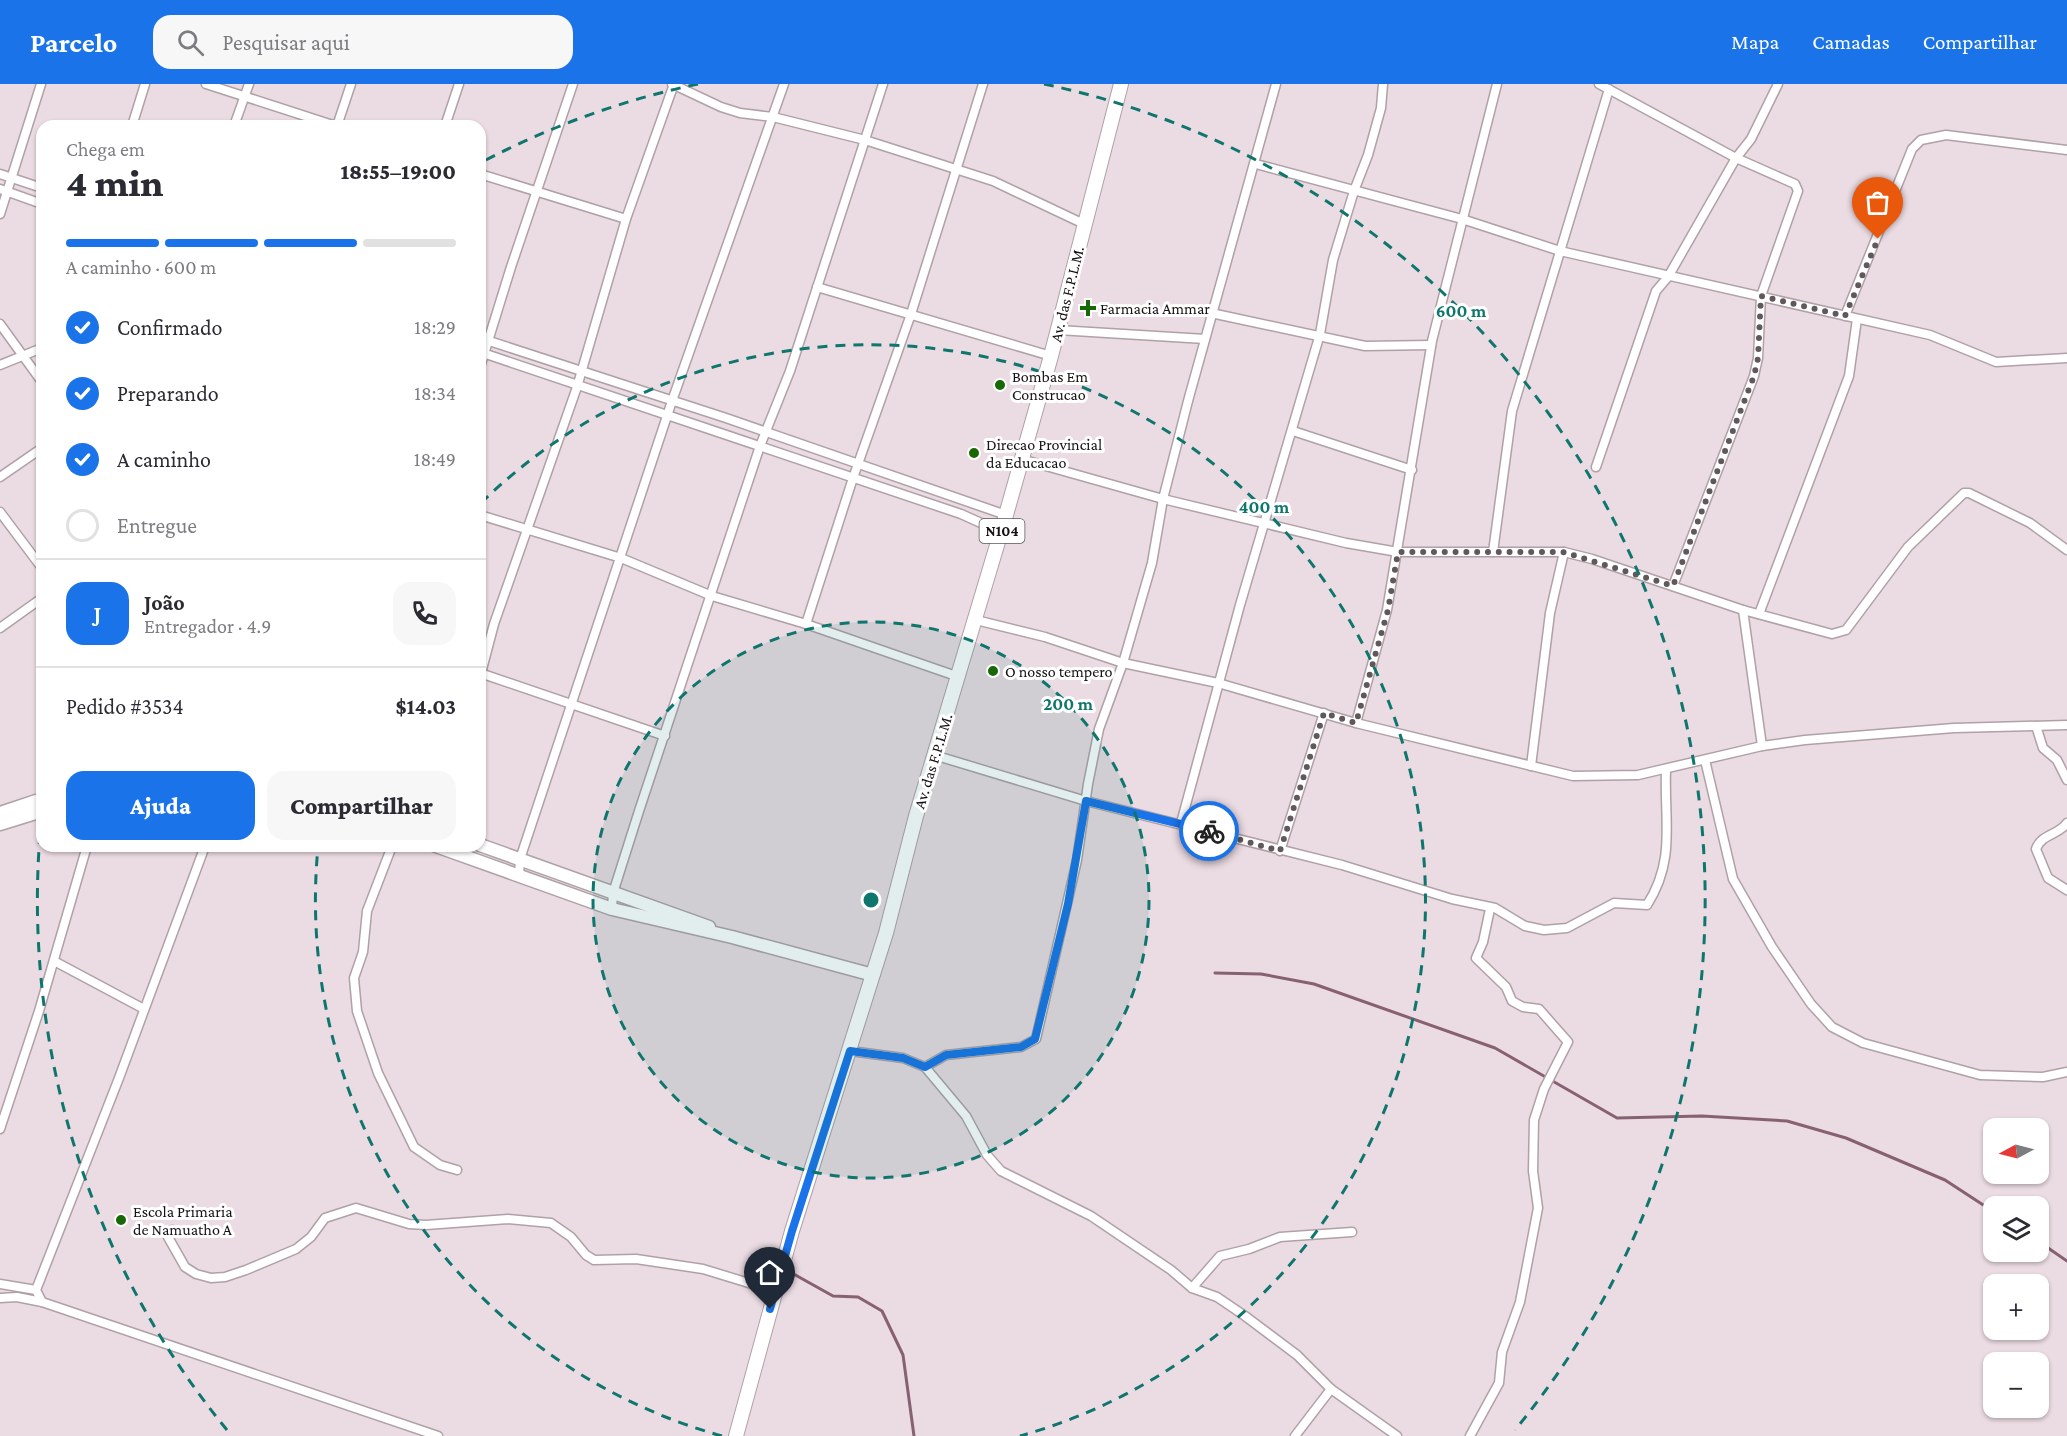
<!DOCTYPE html>
<html lang="pt">
<head>
<meta charset="utf-8">
<style>
  body { margin:0; font-family:"Crimson Pro",serif; background:#f7f7f7; color:#2b2b33; height:100vh; display:flex; flex-direction:column; font-size:22px; white-space:nowrap }
  * { box-sizing:border-box; margin:0 }
  p { font-size:20px; color:#7c7c81 }
  .icon { flex:none; width:33px; height:33px; fill:none; stroke:currentColor; stroke-width:2; stroke-linecap:round; stroke-linejoin:round }
  .map { position:relative; flex:1; overflow:hidden }
  .details { position:absolute; left:36px; top:36px; width:450px; height:732px; display:flex; flex-direction:column; background:#fff; border-radius:18px; box-shadow:0 2px 4px #0004 }
  .details>* { flex:none }
  .needle { width:39px; rotate:263deg }
  .controls { position:absolute; left:1983px; top:1034px; display:grid; gap:12px }
  .controls a { display:grid; place-items:center; width:66px; height:66px; border-radius:12px; background:#fff; box-shadow:0 2px 4px #0004; font-size:30px }
  .pin { position:absolute; display:grid; place-items:center; width:51px; height:51px; color:#fff; margin:-62px -26px; border-radius:50% 50% 50% 0; rotate:-45deg; box-shadow:0 0 6px #0007 }
  .pin .icon { rotate:45deg }
  .courier { position:absolute; display:grid; place-items:center; width:60px; height:60px; margin:-30px; border:4px solid #1a73e8; border-radius:50%; background:#fff; color:#222; box-shadow:0 2px 8px #0007 }
  .summary em { font-style:normal; font-weight:800 }
  .summary div { display:flex; flex-direction:column-reverse }
  .summary { display:flex; align-items:center; justify-content:space-between; height:102px; padding:0 30px }
  h1 { font-size:39px; font-weight:800; line-height:45px }
  .bar { display:grid; grid-template-columns:repeat(4,1fr); gap:9px 6px; align-content:center; height:72px; padding:0 30px }
  .bar i { height:8px; border-radius:4px; background:#e1e1e2 }
  .bar .on { background:#1a73e8 }
  .bar p { grid-column:span 4 }
  .line { display:flex; align-items:center; gap:15px; padding:0 30px; border-top:2px solid #e1e1e2 }
  .line div { flex:1 }
  .round { display:grid; place-items:center; flex:none; width:63px; height:63px; border-radius:18px; background:#f7f7f7 }
  ol { padding:0 30px; list-style:none }
  li { display:flex; align-items:center; gap:18px; height:66px }
  li p { margin-inline-start:auto }
  li .icon { padding:6px; border-radius:50%; background:#1a73e8; color:#fff; stroke-width:4 }
  li:last-child { color:#7c7c81 }
  li i { width:33px; height:33px; border:3px solid #e1e1e2; border-radius:50% }
  .primary-button { display:flex; gap:12px; margin-top:auto; padding:12px 30px }
  .primary-button a { flex:1; height:69px; border-radius:18px; background:#1a73e8; color:#fff; font-size:24px; font-weight:800; line-height:69px; text-align:center }
  .primary-button a+a { background:#f7f7f7; color:#2b2b33 }
  header { display:flex; align-items:center; gap:36px; box-sizing:border-box; height:84px; padding:0 30px; background:#1a73e8; color:#fff }
  header strong { font-size:28px }
  nav { display:flex; gap:33px; margin-inline-start:auto; font-size:21px }
  .search { width:420px; height:54px; background:#f7f7f7; display:flex; align-items:center; gap:15px; box-sizing:border-box; padding:0 21px; border-radius:18px; color:#7c7c81; font-size:22px }
  .map>svg:first-child { display:block }
  .lines { fill:none; stroke-linecap:round; stroke-linejoin:round }
  .stream { stroke:#876172; stroke-width:3 }
  .street-casing { stroke:#b0a1a7; stroke-width:11 }
  .secondary-casing { stroke:#b0a1a7; stroke-width:15 }
  .primary-casing { stroke:#b0a1a7; stroke-width:16 }
  .street { stroke:#fff; stroke-width:8 }
  .secondary { stroke:#fff; stroke-width:12 }
  .primary { stroke:#fff; stroke-width:14 }
  .done { stroke:#61585b; stroke-width:6; stroke-dasharray:0 10.8 }
  .route { stroke:#1a73e8; stroke-width:8 }
  .ring { fill:none; stroke:#0f766e; stroke-width:3; stroke-dasharray:10 8 }
  .poi-dot { fill:#196806; stroke:#fff; stroke-width:2 }
  .labels { text-anchor:middle; dominant-baseline:central; stroke-width:6; stroke-linejoin:round; paint-order:stroke }
  .shield { fill:#fff; stroke:#5c585a; stroke-width:1.5 }
  .shield-label { font-size:15px; font-weight:bold; fill:#161113 }
  .street-label { font-size:16px; fill:#161113; stroke:#fff }
  .poi-label { font-size:16px; fill:#161113; stroke:#fff; text-anchor:start }
  .centre { fill:#0f766e; stroke:#fff; stroke-width:3 }
  .ring-label { font-size:18px; text-anchor:middle; font-weight:bold; fill:#0f766e; stroke:#fff; stroke-width:6; stroke-linejoin:round; paint-order:stroke }
</style>
</head>
<body>
<header>
<strong>Parcelo</strong>
<div class="search"><svg class="icon" aria-label="search" viewBox="0 0 24 24"><circle cx="10" cy="10" r="6"/><path d="M15 15l6 6"/></svg>Pesquisar aqui</div>
<nav><a>Mapa</a><a>Camadas</a><a>Compartilhar</a></nav>
</header>
<div class="map">
<svg width="2067" height="1352" viewBox="0 0 2067 1352">
  <rect width="100%" height="100%" fill="#ebdbe2"/>
  <g class="lines">
    <!-- stream -->
    <g class="stream">
      <polyline points="1215,889 1261,890 1314,900 1495,964 1617,1034 1702,1032 1787,1037 1846,1054 1945,1096 1994,1128"/>
      <polyline points="2038,1157 2067,1177"/>
      <polyline points="790,1188 833,1212 858,1213 882,1227 903,1271 914,1352"/>
    </g>
    <defs>
      <g id="street">
        <polyline points="206,0 336,42"/>
        <polyline points="672,0 721,23 740,29 773,33 865,56 993,97 1084,140"/>
        <polyline points="1599,0 1736,74 1795,100 1798,107 1761,212 1758,274 1754,292 1673,502"/>
        <polyline points="132,42 145,0"/>
        <polyline points="234,42 249,0"/>
        <polyline points="337,42 351,0"/>
        <polyline points="445,42 459,0"/>
        <polyline points="1256,80 1462,135 1560,167 1930,251 1996,278 2067,274"/>
        <polyline points="0,90 42,104"/>
        <polyline points="480,90 626,135"/>
        <polyline points="0,105 42,120"/>
        <polyline points="0,130 41,0"/>
        <polyline points="817,203 1051,272"/>
        <polyline points="1211,229 1365,262 1431,261"/>
        <polyline points="1845,232 1912,65 1921,56 1946,51 2067,66"/>
        <polyline points="0,240 42,298"/>
        <polyline points="1058,246 1205,255"/>
        <polyline points="480,254 726,334 1006,431"/>
        <polyline points="480,268 961,430 1001,448"/>
        <polyline points="0,281 42,264"/>
        <polyline points="480,283 511,183 573,0"/>
        <polyline points="1293,347 1412,386"/>
        <polyline points="1021,375 1163,415 1346,459 1398,468 1564,468 1592,475 1743,526 1832,550 1846,546 1908,463 1964,409 1969,409 2030,439 2067,466"/>
        <polyline points="1596,383 1656,207 1668,193 1736,74 1751,55 1778,0"/>
        <polyline points="0,393 42,364"/>
        <polyline points="0,428 42,484"/>
        <polyline points="480,431 621,474 712,512 806,540 959,593"/>
        <polyline points="1493,468 1512,327 1609,5"/>
        <polyline points="1743,526 1762,662"/>
        <polyline points="1759,530 1849,292 1857,235"/>
        <polyline points="976,536 1045,553 1123,579 1218,599 1356,639 1573,692 1638,691 1762,662 1805,656 1954,644 2067,641"/>
        <polyline points="806,540 853,394 911,230 983,0"/>
        <polyline points="0,544 42,514"/>
        <polyline points="480,589 665,652"/>
        <polyline points="480,593 494,540 577,303 626,135 674,0"/>
        <polyline points="1356,639 1387,526 1432,257 1497,0"/>
        <polyline points="2036,642 2043,664 2057,676 2067,696"/>
        <path d="M934,671L1086,717L1342,781L1452,815L1495,824L1525,842L1544,846L1567,844L1614,819L1647,821C1676,776 1664,737 1666,686"/>
        <polyline points="1705,676 1733,795 1772,863 1811,920 1832,943 1863,959 1980,991 2043,993 2067,988"/>
        <polyline points="1531,682 1550,529 1564,468"/>
        <polyline points="1181,739 1240,521 1320,250 1333,176 1354,107 1368,71 1381,24 1383,0"/>
        <path d="M2067,739C2059,751 2041,750 2036,765L2048,794L2067,806"/>
        <polyline points="392,762 367,827 363,868 354,894 357,927 378,989 414,1063 440,1081 457,1086"/>
        <polyline points="1280,767 1324,629"/>
        <polyline points="519,792 520,775 672,317 784,0"/>
        <polyline points="612,825 613,809 639,727 760,362 790,287 883,0"/>
        <polyline points="54,877 144,925"/>
        <polyline points="850,967 903,974 925,983 966,1032 987,1071 1001,1087 1091,1132 1171,1186 1192,1204 1217,1213 1245,1232 1297,1271 1331,1305 1397,1352"/>
        <polyline points="925,983 946,971 1021,963 1036,955 1077,776 1088,700 1099,645 1123,579 1152,479 1163,415 1188,317 1276,0"/>
        <polyline points="0,1045 39,927 87,762"/>
        <polyline points="172,1146 168,1153 185,1183 196,1190 211,1194 225,1193 246,1186 296,1165 311,1153 325,1134 356,1124 409,1140 426,1141 508,1135 551,1139 571,1153 586,1171 594,1176 636,1175 703,1185 775,1207"/>
        <polyline points="0,1200 36,1206"/>
        <polyline points="1192,1204 1220,1172 1249,1165 1280,1153 1352,1148"/>
        <polyline points="0,1214 17,1213 42,1218 438,1352"/>
        <polyline points="42,1218 36,1206 119,994 205,762"/>
        <polyline points="1295,1352 1331,1305"/>
        <polyline points="1470,1352 1499,1299 1502,1268 1520,1218 1538,1124 1533,1087 1534,1036 1544,1005 1568,958 1539,925 1523,923 1512,917 1506,903 1476,874 1483,858 1490,825"/>
      </g>
      <g id="secondary">
        <polyline points="0,729 42,715"/>
        <polyline points="0,740 42,727"/>
        <polyline points="480,761 709,843"/>
        <polyline points="436,762 612,825 732,853 873,891"/>
      </g>
      <polyline id="primary" points="736,1352 792,1147 886,849 916,732 1006,431 1051,272 1121,0"/>
    </defs>
    <!-- street casing -->
    <use href="#street" class="street-casing"/>
    <!-- secondary casing -->
    <use href="#secondary" class="secondary-casing"/>
    <!-- primary casing -->
    <use href="#primary" class="primary-casing"/>
    <!-- street -->
    <use href="#street" class="street"/>
    <!-- secondary -->
    <use href="#secondary" class="secondary"/>
    <!-- primary -->
    <use href="#primary" class="primary"/>
  </g>
  <g class="lines">
    <!-- done -->
    <polyline class="done" points="1209,747 1280,767 1324,629 1356,639 1388,526 1398,468 1563,468 1673,502 1754,292 1758,274 1761,212 1845,232 1878,155"/>
    <!-- route -->
    <polyline class="route" points="770,1225 792,1147 850,967 903,974 925,983 946,971 1021,963 1035,955 1068,820 1086,717 1209,747"/>
  </g>
  <!-- distance rings -->
  <circle cx="871" cy="816" r="278" fill="#0f766e" fill-opacity=".12"/>
  <g class="ring">
    <circle cx="871" cy="816" r="278"/>
    <path d="M722 1352A556 556 0 0 1 318 763M481 419A556 556 0 1 1 1020 1352"/>
    <path d="M227 1346A834 834 0 0 1 42 729M486 76A834 834 0 0 1 698 0M1044 0A834 834 0 0 1 1515 1346"/>
  </g>
  <!-- markers -->
  <g class="poi-dot">
    <path d="M1085 215h6v6h6v6h-6v6h-6v-6h-6v-6h6z"/>
    <circle cx="1000" cy="301" r="6"/>
    <circle cx="974" cy="369" r="6"/>
    <circle cx="993" cy="587" r="6"/>
    <circle cx="121" cy="1136" r="6"/>
  </g>
  <g class="labels">
    <!-- shield labels -->
    <rect class="shield" x="979.5" y="435" width="45" height="24" rx="4.5"/>
    <g class="shield-label">
      <text x="1002" y="447">N104</text>
    </g>
    <!-- street labels -->
    <g class="street-label">
      <text transform="translate(1067 210) rotate(-76)">Av. das F.P.L.M.</text>
      <text transform="translate(933 677) rotate(-73)">Av. das F.P.L.M.</text>
    </g>
    <!-- poi labels -->
    <g class="poi-label">
      <text x="1100" y="224">Farmacia Ammar</text>
      <text x="1012" y="292">Bombas Em<tspan x="1012" dy="18">Construcao</tspan></text>
      <text x="986" y="360">Direcao Provincial<tspan x="986" dy="18">da Educacao</tspan></text>
      <text x="1005" y="587">O nosso tempero</text>
      <text x="133" y="1127">Escola Primaria<tspan x="133" dy="18">de Namuatho A</tspan></text>
    </g>
  </g>
  <circle cx="871" cy="816" r="9" class="centre"/>
  <g class="ring-label">
    <text x="1461" y="233">600 m</text>
    <text x="1264" y="429">400 m</text>
    <text x="1068" y="626">200 m</text>
  </g>
</svg>
<div class="controls">
<a><svg class="needle" viewBox="-14 -14 28 28"><path d="M0-13l5 13h-10z" fill="#e53935"/><path d="M0 13l5-13h-10z" fill="#7c7c81"/></svg></a>
<a><svg class="icon" aria-label="layers" viewBox="0 0 24 24"><path d="M12 4l9 5-9 5-9-5zM3 14l9 5 9-5"/></svg></a>
<a>+</a>
<a>−</a>
</div>
<div class="pin" style="left:1878px;top:155px;background:#ea580c"><svg class="icon" aria-label="bag" viewBox="0 0 24 24"><path d="M5 8h14l-1 12H6zM9 8a3 3 0 0 1 6 0"/></svg></div>
<div class="pin" style="left:770px;top:1225px;background:#1f2937"><svg class="icon" aria-label="home" viewBox="0 0 24 24"><path d="M3 11l9-7 9 7M6 9v11h12V9"/></svg></div>
<div class="courier" style="left:1209px;top:747px"><svg class="icon" aria-label="bike" viewBox="0 0 24 24"><circle cx="6" cy="16" r="4"/><circle cx="18" cy="16" r="4"/><path d="M6 16l4-8h5l3 8M10 8l3 8H6M13 5h3"/></svg></div>
<section class="details">
<div class="summary"><div><h1>4 min</h1><p>Chega em</p></div><em>18:55–19:00</em></div>
<div class="bar"><i class="on"></i><i class="on"></i><i class="on"></i><i></i><p>A caminho · 600 m</p></div>
<ol>
<li><svg class="icon" aria-label="check" viewBox="0 0 24 24"><path d="M5 12l5 5 9-10"/></svg>Confirmado<p>18:29</p></li>
<li><svg class="icon" aria-label="check" viewBox="0 0 24 24"><path d="M5 12l5 5 9-10"/></svg>Preparando<p>18:34</p></li>
<li><svg class="icon" aria-label="check" viewBox="0 0 24 24"><path d="M5 12l5 5 9-10"/></svg>A caminho<p>18:49</p></li>
<li><i></i>Entregue</li>
</ol>
<div class="line" style="height:108px"><b class="round" style="background:#1a73e8;color:#fff">J</b><div><b>João</b><p>Entregador · 4.9</p></div><a class="round"><svg class="icon" aria-label="phone" viewBox="0 0 24 24"><path d="M5 4h4l2 5-3 2q2 4 5 5l2-3 5 2v4C11 20 4 13 5 4z"/></svg></a></div>
<div class="line" style="height:78px"><div>Pedido #3534</div><b>$14.03</b></div>
<div class="primary-button"><a>Ajuda</a><a>Compartilhar</a></div>
</section>
</div>
</body>
</html>
